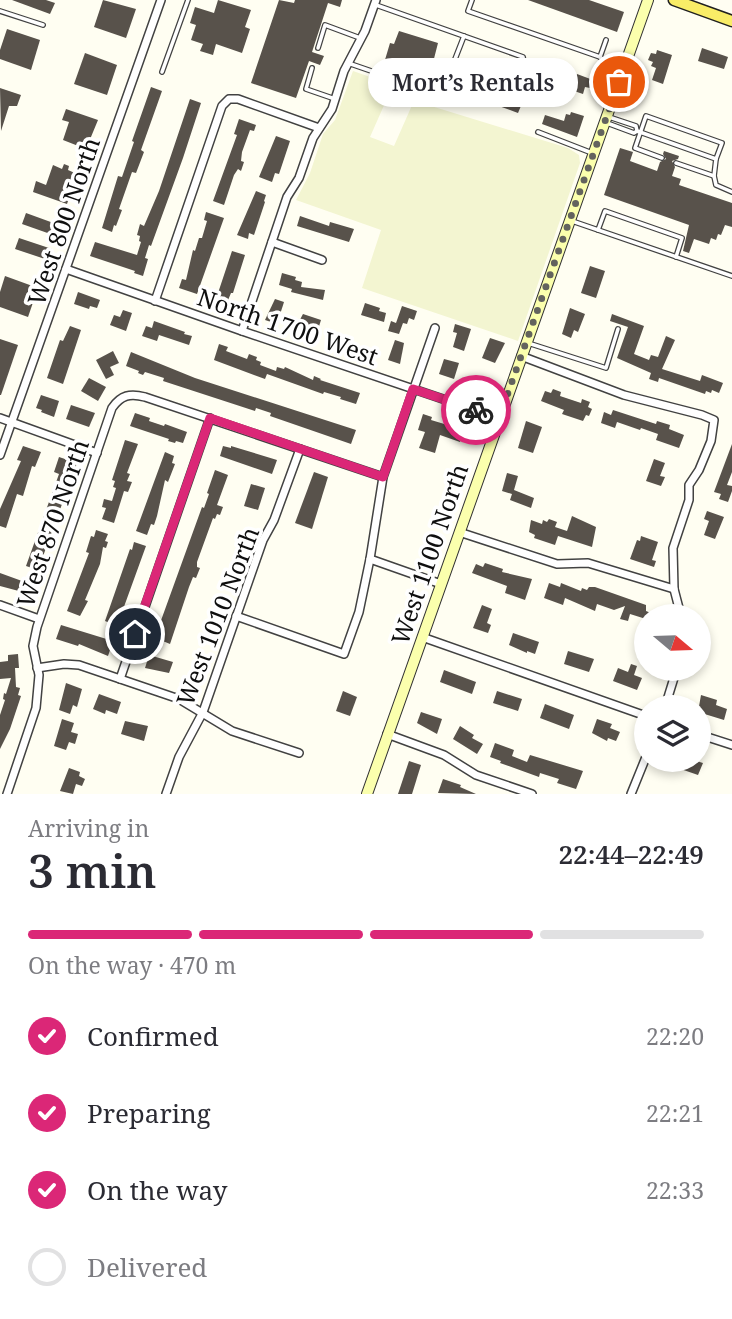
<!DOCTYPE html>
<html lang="en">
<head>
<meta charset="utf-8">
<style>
  body { margin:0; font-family:"Noto Serif",serif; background:#f7f7f7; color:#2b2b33; height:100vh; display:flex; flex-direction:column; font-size:26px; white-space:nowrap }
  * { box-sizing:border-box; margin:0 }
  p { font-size:23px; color:#7c7c81 }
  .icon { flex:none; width:38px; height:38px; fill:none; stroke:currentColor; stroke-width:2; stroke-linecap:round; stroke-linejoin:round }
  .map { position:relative; height:794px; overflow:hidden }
  .panel { display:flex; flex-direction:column; background:#fff; flex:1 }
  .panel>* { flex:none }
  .needle { width:46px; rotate:109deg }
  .fabs { position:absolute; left:634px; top:604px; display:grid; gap:14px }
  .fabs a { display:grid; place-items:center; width:77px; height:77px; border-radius:50%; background:#fff; box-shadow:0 4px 10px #0003; font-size:35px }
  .pin { position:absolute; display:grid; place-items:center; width:60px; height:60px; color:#fff; margin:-30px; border:4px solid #fff; border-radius:50%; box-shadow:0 2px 7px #0007 }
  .courier { position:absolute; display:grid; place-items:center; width:70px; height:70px; margin:-35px; border:5px solid #db2777; border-radius:50%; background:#fff; color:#222; box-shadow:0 2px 9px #0007 }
  .bubble { position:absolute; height:49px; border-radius:24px; background:#fff; box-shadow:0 4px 10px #0003; font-size:23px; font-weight:600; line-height:49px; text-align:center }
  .overview em { font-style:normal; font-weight:600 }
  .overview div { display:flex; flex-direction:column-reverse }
  .overview { display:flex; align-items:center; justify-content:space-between; height:119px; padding:0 28px }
  h1 { font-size:46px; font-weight:600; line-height:52px }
  .bar { display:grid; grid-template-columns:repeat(4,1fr); gap:10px 7px; align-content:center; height:84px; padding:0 28px }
  .bar i { height:9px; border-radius:5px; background:#e1e1e2 }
  .bar .active { background:#db2777 }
  .bar p { grid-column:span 4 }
  ol { padding:0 28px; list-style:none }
  li { display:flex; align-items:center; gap:21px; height:77px }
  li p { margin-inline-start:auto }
  li .icon { padding:7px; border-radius:50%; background:#db2777; color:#fff; stroke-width:4 }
  li:last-child { color:#7c7c81 }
  li i { width:38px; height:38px; border:4px solid #e1e1e2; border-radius:50% }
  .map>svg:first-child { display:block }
  .farmland { fill:#f3f5d1 }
  .building { fill:#58524b }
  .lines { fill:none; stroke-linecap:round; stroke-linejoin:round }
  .lane-casing { stroke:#424242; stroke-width:6 }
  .street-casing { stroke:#424242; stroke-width:10 }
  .secondary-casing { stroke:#313131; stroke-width:12 }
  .primary-casing { stroke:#202020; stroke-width:13 }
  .lane { stroke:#fff; stroke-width:3.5 }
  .street { stroke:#fff; stroke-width:7 }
  .secondary { stroke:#fbffad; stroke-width:10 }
  .primary { stroke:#f9ed67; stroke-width:10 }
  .done { stroke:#63635e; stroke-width:7; stroke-dasharray:0 12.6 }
  .route { stroke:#db2777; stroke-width:9 }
  .labels { text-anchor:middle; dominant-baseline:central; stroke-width:7; stroke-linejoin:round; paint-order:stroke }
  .street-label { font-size:24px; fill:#0f0f0f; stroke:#fff }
</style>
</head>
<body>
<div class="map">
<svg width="732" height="794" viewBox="0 0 732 794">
  <rect width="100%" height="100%" fill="#fffef2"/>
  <!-- farmland -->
  <polygon class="farmland" points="353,71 393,85 370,137 394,146 413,103 418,102 568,148 579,155 580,163 518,341 362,288 381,230 296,200 310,173 323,134 335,120"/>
  <!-- building -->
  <g class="building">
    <polygon points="12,0 46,0 55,3 50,14"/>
    <polygon points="103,0 136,9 126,38 94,27"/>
    <polygon points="218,0 251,10 245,27 250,29 242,53 216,44 213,55 200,51 203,44 191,40 196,25 190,23 195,7 214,13"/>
    <polygon points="279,0 294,3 295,0 342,0 340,7 328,3 312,52 324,56 320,65 309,61 296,98 251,83"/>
    <polygon points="528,0 589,0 624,12 617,32"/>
    <polygon points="7,29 40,40 31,70 0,59 0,50"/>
    <polygon points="399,31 438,43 427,86 382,70 390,43 394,44"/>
    <polygon points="702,48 728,57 724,69 698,61"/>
    <polygon points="657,50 672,55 663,84 652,80 656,68 651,66 653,62 648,60 651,53 656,54"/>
    <polygon points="85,53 117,65 107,95 74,84"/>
    <polygon points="577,74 593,80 590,88 585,87 583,94 571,90"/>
    <polygon points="151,87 162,91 141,150 144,152 136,173 132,172 119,209 122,210 116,226 114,225 112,232 102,228 118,176 122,177 134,142 132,141"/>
    <polygon points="0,88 21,95 17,106 9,106 1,131"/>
    <polygon points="500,94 523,101 518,113 496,105"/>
    <polygon points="190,99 201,103 183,158 151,246 149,245 145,258 148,259 143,276 134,273 135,271 90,256 95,242 137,255 141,242 139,241 140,236 137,235 140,224 144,226 159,191"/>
    <polygon points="66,109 98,120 86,149 63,140 69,122 62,120"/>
    <polygon points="571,112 584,116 577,137 542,124 545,115 564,121 566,114 570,115"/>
    <polygon points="239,119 256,125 254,131 250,130 242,152 241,161 244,162 241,171 238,169 234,175 224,205 213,201 237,135 234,134"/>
    <polygon points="276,136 290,141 279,174 275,173 272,182 259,177"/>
    <polygon points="620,148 633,152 630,161 657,171 660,162 666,159 663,154 664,151 679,156 678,159 672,161 675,167 672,176 681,179 679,185 732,203 732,227 725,225 721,235 718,234 716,240 711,238 709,244 694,239 689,253 683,251 689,225 604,195"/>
    <polygon points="64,164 69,166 68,170 77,174 67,204 33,192 36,181 46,185 53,165 62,169"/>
    <polygon points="256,191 266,195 264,201 265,202 254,235 249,233 248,239 237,235"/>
    <polygon points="206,212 224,218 197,294 179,288 182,279 186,280 193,250 195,251 199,238 202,238 207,221 204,220"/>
    <polygon points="26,213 59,225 56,236 22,224"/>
    <polygon points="300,216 329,226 330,222 354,229 349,242 297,226"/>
    <polygon points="19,238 52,249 48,260 15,249"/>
    <polygon points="232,251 245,255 233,293 231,293 226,305 215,302"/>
    <polygon points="590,266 605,271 596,298 581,293"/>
    <polygon points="282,273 296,277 295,280 302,282 301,287 325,290 323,300 291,292 292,289 279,285"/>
    <polygon points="5,276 38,288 28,317 0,307 0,292"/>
    <polygon points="78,292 100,300 97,308 90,306 89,309 74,304"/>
    <polygon points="275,299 284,302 277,324 265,320"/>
    <polygon points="365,303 380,308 379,311 386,313 384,322 361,315"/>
    <polygon points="402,306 417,311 414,320 409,318 407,324 403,323 399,334 388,331 391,321 396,323"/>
    <polygon points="570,308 585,314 578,332 574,330 571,338 562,334"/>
    <polygon points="123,310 132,313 126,331 110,325 114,315 120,317"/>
    <polygon points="303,314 321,320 316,336 296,327"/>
    <polygon points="612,314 644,326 634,354 649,360 651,355 658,357 666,336 675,340 662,369 700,381 702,375 723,383 719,393 712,390 711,393 706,391 705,394 659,378 658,382 649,379 651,373 617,358 628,327 610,321"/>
    <polygon points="154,321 185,332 184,334 192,336 189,345 159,335 157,341 142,336 146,326 152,328"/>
    <polygon points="455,324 471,329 464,351 453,347 457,333 453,332"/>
    <polygon points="70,326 81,330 63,384 47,378 60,340 63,341"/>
    <polygon points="490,338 505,343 495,363 482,358"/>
    <polygon points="0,339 18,345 1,395 0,395"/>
    <polygon points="395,340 404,343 400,364 388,360"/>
    <polygon points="219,344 228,347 226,351 247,359 249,354 257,357 256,360 261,362 260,365 276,371 277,367 284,369 285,367 313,380 314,376 321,379 320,380 360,393 356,404 340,399 341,397 324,392 323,394 267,374 265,379 214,360"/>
    <polygon points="113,351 119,363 110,367 114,375 106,379 96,360"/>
    <polygon points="131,352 195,378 356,430 351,444 270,416 271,413 256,408 255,411 163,381 164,378 145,372 143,375 138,373 139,371 126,366"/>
    <polygon points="444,359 459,363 454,379 439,374"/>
    <polygon points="89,378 106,387 98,401 81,391"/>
    <polygon points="553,389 561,392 560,396 581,403 582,399 590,402 588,407 592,409 589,416 586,415 583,421 562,414 564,410 541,401 545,391 551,393"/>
    <polygon points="41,395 59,401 54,417 41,412 42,410 36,408"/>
    <polygon points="71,405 95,413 89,427 66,419"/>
    <polygon points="613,410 656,424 657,421 670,425 669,429 684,435 679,448 656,440 658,434 641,428 640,430 617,422 615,428 601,423 604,412 611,415"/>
    <polygon points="135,413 150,418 149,421 164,426 165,424 187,432 183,443 176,441 175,443 168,441 169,439 130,426"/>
    <polygon points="423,414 432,417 431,420 451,426 452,423 472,430 469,438 462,435 460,442 440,435 435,453 419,448 425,432 418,430"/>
    <polygon points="526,421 542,427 533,453 518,448"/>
    <polygon points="125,440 138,444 127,473 130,474 127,481 132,482 128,492 124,491 114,523 102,519 106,508 102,507 104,499 112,501 116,488 113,487 115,481 112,480"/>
    <polygon points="732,444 732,472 727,485 732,486 732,491 728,502 719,499 721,494 714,492"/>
    <polygon points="23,446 41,452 35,467 32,466 23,496 17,494 6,528 0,526 0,509 21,461 17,460"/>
    <polygon points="223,446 231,448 231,446 277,460 272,474 220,456"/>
    <polygon points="165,452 174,456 172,463 175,464 168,482 165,480 157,516 154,525 151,524 147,535 136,531"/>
    <polygon points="59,457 77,463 38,570 26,566 59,474 54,472"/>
    <polygon points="654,459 665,463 660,476 665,477 661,486 646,481"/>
    <polygon points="215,470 228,475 217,505 223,507 220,515 217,514 215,519 213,518 197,562 197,567 200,568 196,578 193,577 189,587 170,644 158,639 163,627 159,626 202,507 204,508 209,494 207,493"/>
    <polygon points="314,472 328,477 312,529 295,523"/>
    <polygon points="507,473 518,476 514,490 534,498 531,508 510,500 512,494 502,491"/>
    <polygon points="251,484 265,488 258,510 244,506"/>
    <polygon points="707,511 724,517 715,539 704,535 709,521 704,519"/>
    <polygon points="572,516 596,527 592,547 558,536 555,545 534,538 535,535 529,532 531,520 542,524 543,520 547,522 549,519 557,522 555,527 567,531"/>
    <polygon points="96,530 108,534 105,541 108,542 106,548 103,547 100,564 85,600 88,601 80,616 67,611 89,553 86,552 91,536 94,537"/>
    <polygon points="641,536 658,542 652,560 656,561 654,567 630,559 637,540 640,541"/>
    <polygon points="134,542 146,546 117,626 105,621 130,549 132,550"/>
    <polygon points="485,563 503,569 502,572 532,579 525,600 505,593 507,586 472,573 476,564 483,567"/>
    <polygon points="0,573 33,585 30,594 0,586"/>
    <polygon points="549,583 560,587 561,583 581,591 582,588 587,590 589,587 595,587 646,605 646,611 658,616 646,616 646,619 630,614 628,621 620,619 625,606 614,610 597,604 595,611 565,598 563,605 544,598"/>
    <polygon points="482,605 492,609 487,623 491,625 488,633 473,628"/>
    <polygon points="61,625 113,641 108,656 79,644 78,646 56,639"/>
    <polygon points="513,633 539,642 535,654 527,651 527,653 509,645"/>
    <polygon points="568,651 594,659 589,672 564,664"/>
    <polygon points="18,654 19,668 15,668 16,687 20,688 18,695 21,696 10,729 0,749 0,715 5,700 3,699 4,693 6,694 11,678 0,679 0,662 8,661 8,655"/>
    <polygon points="149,655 173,662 169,673 145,668"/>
    <polygon points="631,664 637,666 634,675 642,678 637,690 613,681 618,668 628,672"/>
    <polygon points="444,670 476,682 472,694 440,682"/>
    <polygon points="66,683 82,689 77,707 73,705 70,714 59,710"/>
    <polygon points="343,691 357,697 350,716 336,711"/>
    <polygon points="497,691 522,699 518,711 493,703"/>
    <polygon points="99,694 121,702 117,714 106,710 105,714 93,709"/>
    <polygon points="701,695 717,700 716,705 727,709 724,720 698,712"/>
    <polygon points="545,704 574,715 569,729 540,718"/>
    <polygon points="421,712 442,719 437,734 417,723"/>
    <polygon points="62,719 74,723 71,732 78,734 75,744 69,742 66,750 54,746"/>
    <polygon points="597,719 612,724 610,728 620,732 616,741 608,738 607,741 592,733"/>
    <polygon points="125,721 148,726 144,741 121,734"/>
    <polygon points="460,726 474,735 472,738 483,744 477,754 453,739"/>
    <polygon points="495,743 514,750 512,756 527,762 530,755 583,771 576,789 557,783 559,779 540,773 539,777 500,763 501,761 490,757"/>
    <polygon points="674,760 693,760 703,763 698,775 672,766"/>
    <polygon points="409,761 421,765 412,794 398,794"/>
    <polygon points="69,768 80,772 79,776 85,779 82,786 76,784 73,794 60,791"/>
    <polygon points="443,779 461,785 460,787 476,794 438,793"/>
  </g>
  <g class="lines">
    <defs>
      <g id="lane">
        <polyline points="472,0 468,11 600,57 606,40"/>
        <polyline points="376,5 523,57 524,62 521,73"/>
        <polyline points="0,11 43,25"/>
        <polyline points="318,48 325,25 360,38"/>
        <polyline points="600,57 608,66 621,70"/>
        <polyline points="348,63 441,95 464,36"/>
        <polyline points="312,68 306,89 335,99"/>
        <polyline points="162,72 188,0"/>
        <polyline points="609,117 636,126 637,131"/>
        <polyline points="607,123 634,133 637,131 716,159 714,176 716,185 732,192"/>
        <polyline points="538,132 592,153"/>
        <polyline points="662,158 635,148 646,116 722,143 716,159"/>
        <polyline points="676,163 714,176"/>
        <polyline points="572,221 732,276"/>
        <polyline points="598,230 605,211 682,238 676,257"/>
        <polyline points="528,343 606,368 618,329"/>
      </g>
      <g id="street">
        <polyline points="272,242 322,260"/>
        <polyline points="66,269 242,331 499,418"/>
        <polyline points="155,301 222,106 229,99 238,99 319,128"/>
        <polyline points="242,331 287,197 299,178 313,138 332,109 344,71 365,31 376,0"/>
        <polyline points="521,356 624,395 702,415 714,420 711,441 699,470 689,485 689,500 673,548 674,589 681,616"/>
        <polyline points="0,418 97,453"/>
        <polyline points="0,455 161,0"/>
        <polyline points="459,532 557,564 588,563 674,589"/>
        <polyline points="370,559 441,584"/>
        <polyline points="0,605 39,619"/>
        <polyline points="236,616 344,654 359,612 370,559 383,477 435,328"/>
        <polyline points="422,637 646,716"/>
        <polyline points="37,668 64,664 79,665 179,699 232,731 299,753"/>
        <polyline points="120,679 210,418"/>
        <polyline points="665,707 677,668"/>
        <polyline points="387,734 444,755 476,775 532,794"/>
        <polyline points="698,734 732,745"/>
        <path d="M7,794L36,708L39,675L33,646L37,627L112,408C121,395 130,393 145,397L383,477"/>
        <polyline points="166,794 179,757 203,712 263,540 274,520 300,449"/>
        <polyline points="631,794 646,757"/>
      </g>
      <polyline id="secondary" points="367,794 648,0"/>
      <polyline id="primary" points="674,0 732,21"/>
    </defs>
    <!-- lane casing -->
    <use href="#lane" class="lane-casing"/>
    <!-- street casing -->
    <use href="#street" class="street-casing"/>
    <!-- secondary casing -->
    <use href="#secondary" class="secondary-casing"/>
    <!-- primary casing -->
    <use href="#primary" class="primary-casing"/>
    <!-- lane -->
    <use href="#lane" class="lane"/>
    <!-- street -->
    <use href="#street" class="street"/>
    <!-- secondary -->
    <use href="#secondary" class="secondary"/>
    <!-- primary -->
    <use href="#primary" class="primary"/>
  </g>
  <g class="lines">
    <!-- done -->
    <polyline class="done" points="476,410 499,418 619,82"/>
    <!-- route -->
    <polyline class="route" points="135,634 210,418 383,477 413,389 476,410"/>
  </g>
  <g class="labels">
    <!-- street labels -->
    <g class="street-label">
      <text transform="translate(63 221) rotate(-71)">West 800 North</text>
      <text transform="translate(288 326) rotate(19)">North 1700 West</text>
      <text transform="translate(52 523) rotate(-71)">West 870 North</text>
      <text transform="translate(429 554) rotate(-71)">West 1100 North</text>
      <text transform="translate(217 616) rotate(-69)">West 1010 North</text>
    </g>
  </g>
</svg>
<div class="fabs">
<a><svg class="needle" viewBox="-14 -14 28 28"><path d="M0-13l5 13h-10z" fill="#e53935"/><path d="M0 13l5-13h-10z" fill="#7c7c81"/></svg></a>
<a><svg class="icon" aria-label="layers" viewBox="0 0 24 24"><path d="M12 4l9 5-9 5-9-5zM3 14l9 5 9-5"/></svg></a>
</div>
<div class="pin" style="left:619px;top:82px;background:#ea580c"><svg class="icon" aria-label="bag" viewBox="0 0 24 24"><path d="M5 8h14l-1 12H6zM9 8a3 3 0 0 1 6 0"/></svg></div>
<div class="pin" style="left:135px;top:634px;background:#1f2937"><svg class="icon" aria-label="home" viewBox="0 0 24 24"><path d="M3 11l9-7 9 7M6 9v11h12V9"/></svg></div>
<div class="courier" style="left:476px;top:410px"><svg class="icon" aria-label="bike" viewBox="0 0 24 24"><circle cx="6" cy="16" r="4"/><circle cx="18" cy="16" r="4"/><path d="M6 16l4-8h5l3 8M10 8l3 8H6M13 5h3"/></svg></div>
<div class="bubble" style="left:368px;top:58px;width:210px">Mort’s Rentals</div>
</div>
<section class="panel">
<div class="overview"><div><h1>3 min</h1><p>Arriving in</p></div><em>22:44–22:49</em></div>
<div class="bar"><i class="active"></i><i class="active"></i><i class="active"></i><i></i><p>On the way · 470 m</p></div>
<ol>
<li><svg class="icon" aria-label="check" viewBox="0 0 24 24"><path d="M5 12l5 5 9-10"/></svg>Confirmed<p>22:20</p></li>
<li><svg class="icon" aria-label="check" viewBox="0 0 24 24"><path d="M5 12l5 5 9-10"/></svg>Preparing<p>22:21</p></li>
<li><svg class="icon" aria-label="check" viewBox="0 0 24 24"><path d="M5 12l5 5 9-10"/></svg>On the way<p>22:33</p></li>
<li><i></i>Delivered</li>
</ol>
</section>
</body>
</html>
